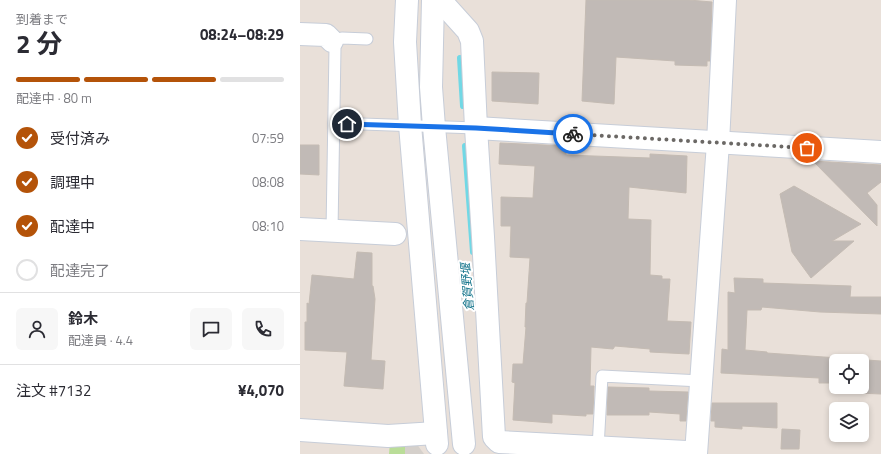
<!DOCTYPE html>
<html lang="ja">
<head>
<meta charset="utf-8">
<style>
  body { margin:0; font-family:"Titillium Web","Noto Sans JP",sans-serif; background:#f7f7f7; color:#2b2b33; height:100vh; display:flex; flex-direction:column; font-size:15px; white-space:nowrap }
  * { box-sizing:border-box; margin:0 }
  p { font-size:13px; color:#7c7c81 }
  .icon { flex:none; width:22px; height:22px; fill:none; stroke:currentColor; stroke-width:2; stroke-linecap:round; stroke-linejoin:round }
  .map { position:relative; flex:1; overflow:hidden }
  .panel { display:flex; flex-direction:column; background:#fff; width:300px }
  .panel>* { flex:none }
  .fabs { position:absolute; left:529px; top:354px; display:grid; gap:8px }
  .fabs a { display:grid; place-items:center; width:40px; height:40px; border-radius:6px; background:#fff; box-shadow:0 2px 6px #0003; font-size:20px }
  .pin { position:absolute; display:grid; place-items:center; width:34px; height:34px; color:#fff; margin:-17px; border:2px solid #fff; border-radius:50%; box-shadow:0 1px 4px #0007 }
  .courier { position:absolute; display:grid; place-items:center; width:40px; height:40px; margin:-20px; border:3px solid #1a73e8; border-radius:50%; background:#fff; color:#222; box-shadow:0 1px 5px #0007 }
  .overview em { font-style:normal; font-weight:700 }
  .overview div { display:flex; flex-direction:column-reverse }
  .overview { display:flex; align-items:center; justify-content:space-between; height:68px; padding:0 16px }
  h1 { font-size:26px; font-weight:700; line-height:30px }
  .bar { display:grid; grid-template-columns:repeat(4,1fr); gap:6px 4px; align-content:center; height:48px; padding:0 16px }
  .bar i { height:5px; border-radius:3px; background:#e1e1e2 }
  .bar .selected { background:#b45309 }
  .bar p { grid-column:span 4 }
  .line { display:flex; align-items:center; gap:10px; padding:0 16px; border-top:1px solid #e1e1e2 }
  .line div { flex:1 }
  .round { display:grid; place-items:center; flex:none; width:42px; height:42px; border-radius:6px; background:#f7f7f7 }
  ol { padding:0 16px; list-style:none }
  li { display:flex; align-items:center; gap:12px; height:44px }
  li p { margin-inline-start:auto }
  li .icon { padding:4px; border-radius:50%; background:#b45309; color:#fff; stroke-width:4 }
  li:last-child { color:#7c7c81 }
  li i { width:22px; height:22px; border:2px solid #e1e1e2; border-radius:50% }
  main { display:flex; flex:1; min-height:0 }
  .map>svg:first-child { display:block }
  .green { fill:#badd98 }
  .plaza { fill:#d5d0cb }
  .lines { fill:none; stroke-linecap:round; stroke-linejoin:round }
  .stream { stroke:#71d8e5; stroke-width:6 }
  .building { fill:#c1bab6; stroke:#c4bbb3 }
  .service-casing { stroke:#c7cdd8; stroke-width:13 }
  .minor-casing { stroke:#c7cdd8; stroke-width:24 }
  .tertiary-casing { stroke:#c7cdd8; stroke-width:24 }
  .service { stroke:#fff; stroke-width:11 }
  .minor { stroke:#fff; stroke-width:22 }
  .tertiary { stroke:#fff; stroke-width:22 }
  .done { stroke:#6b6865; stroke-width:4; stroke-dasharray:0 7.2 }
  .route { stroke:#1a73e8; stroke-width:5 }
  .labels { text-anchor:middle; dominant-baseline:central; stroke-width:4; stroke-linejoin:round; paint-order:stroke }
  .water-label { font-size:12px; font-style:italic; fill:#15758c; stroke:#fff }
</style>
</head>
<body>
<main>
<section class="panel">
<div class="overview"><div><h1>2 分</h1><p>到着まで</p></div><em>08:24–08:29</em></div>
<div class="bar"><i class="selected"></i><i class="selected"></i><i class="selected"></i><i></i><p>配達中 · 80 m</p></div>
<ol>
<li><svg class="icon" aria-label="check" viewBox="0 0 24 24"><path d="M5 12l5 5 9-10"/></svg>受付済み<p>07:59</p></li>
<li><svg class="icon" aria-label="check" viewBox="0 0 24 24"><path d="M5 12l5 5 9-10"/></svg>調理中<p>08:08</p></li>
<li><svg class="icon" aria-label="check" viewBox="0 0 24 24"><path d="M5 12l5 5 9-10"/></svg>配達中<p>08:10</p></li>
<li><i></i>配達完了</li>
</ol>
<div class="line" style="height:72px"><a class="round"><svg class="icon" aria-label="person" viewBox="0 0 24 24"><circle cx="12" cy="8" r="4"/><path d="M4 21q1-7 8-7t8 7"/></svg></a><div><b>鈴木</b><p>配達員 · 4.4</p></div><a class="round"><svg class="icon" aria-label="chat" viewBox="0 0 24 24"><path d="M4 5h16v11H9l-5 4z"/></svg></a><a class="round"><svg class="icon" aria-label="phone" viewBox="0 0 24 24"><path d="M5 4h4l2 5-3 2q2 4 5 5l2-3 5 2v4C11 20 4 13 5 4z"/></svg></a></div>
<div class="line" style="height:52px"><div>注文 #7132</div><b>¥4,070</b></div>
</section>
<div class="map">
<svg width="581" height="454" viewBox="0 0 581 454">
  <rect width="100%" height="100%" fill="#e9e0d9"/>
  <!-- green -->
  <polygon class="green" points="90,442 105,443 105,454 89,454"/>
  <!-- plaza -->
  <polygon class="plaza" points="105,443 116,443 124,454 105,454"/>
  <g class="lines">
    <!-- stream -->
    <g class="stream">
      <polyline points="160,58 163,106"/>
      <polyline points="165,146 173,252"/>
    </g>
  </g>
  <!-- building -->
  <g class="building">
    <polygon points="286,0 389,0 412,2 410,61 407,61 407,66 375,65 375,61 316,57 314,104 282,101"/>
    <polygon points="192,72 239,73 238,104 192,101"/>
    <polygon points="200,143 266,146 266,155 350,158 350,154 387,156 386,193 329,187 328,219 351,220 350,275 362,276 362,279 370,279 367,321 391,322 389,354 350,352 350,349 315,346 313,349 291,347 290,386 294,386 293,414 286,414 286,416 252,414 252,423 213,420 215,383 212,382 213,364 223,364 226,327 225,327 226,303 227,303 230,258 210,257 211,226 201,226 201,197 233,198 235,166 199,164"/>
    <polygon points="0,145 19,145 19,175 0,174"/>
    <polygon points="513,161 581,165 581,182 567,193 577,205 577,226"/>
    <polygon points="494,186 561,224 532,241 554,241 511,278 492,252 480,194"/>
    <polygon points="57,252 72,253 72,286 73,286 75,299 71,360 85,361 83,389 44,386 47,352 5,350 5,322 7,322 7,303 9,304 12,275 54,279"/>
    <polygon points="434,278 463,279 463,283 551,286 550,297 581,297 581,314 520,312 462,307 461,310 447,310 445,350 467,352 467,353 581,361 581,394 558,393 559,387 562,387 562,361 536,361 536,383 519,383 519,378 421,373 422,349 428,350 428,292 435,293"/>
    <polygon points="308,387 349,388 349,391 388,392 386,421 380,421 380,414 349,412 349,415 307,415"/>
    <polygon points="412,403 477,403 477,428 442,426 442,429 415,427 415,421 411,421"/>
    <polygon points="482,429 500,430 499,449 481,449"/>
  </g>
  <g class="lines">
    <defs>
      <g id="service">
        <polyline points="34,123 176,128"/>
        <polyline points="32,231 35,48 32,41 42,38 67,39"/>
        <polyline points="298,448 302,376 401,381"/>
      </g>
      <g id="minor">
        <polyline points="140,0 168,31 172,41 176,128 183,237 194,437 199,442 386,452 395,454"/>
        <polyline points="0,34 26,35 32,41"/>
        <polyline points="176,128 581,152"/>
        <polyline points="0,229 95,234"/>
        <polyline points="0,430 88,436 136,433"/>
        <polyline points="396,454 418,143 425,0"/>
      </g>
      <g id="tertiary">
        <polyline points="107,0 105,42 110,125 137,444"/>
        <polyline points="133,0 131,87 134,127 164,444"/>
      </g>
    </defs>
    <!-- service casing -->
    <use href="#service" class="service-casing"/>
    <!-- minor casing -->
    <use href="#minor" class="minor-casing"/>
    <!-- tertiary casing -->
    <use href="#tertiary" class="tertiary-casing"/>
    <!-- service -->
    <use href="#service" class="service"/>
    <!-- minor -->
    <use href="#minor" class="minor"/>
    <!-- tertiary -->
    <use href="#tertiary" class="tertiary"/>
  </g>
  <g class="lines">
    <!-- done -->
    <polyline class="done" points="273,134 507,148"/>
    <!-- route -->
    <polyline class="route" points="47,124 176,128 273,134"/>
  </g>
  <g class="labels">
    <!-- water labels -->
    <g class="water-label">
      <text transform="translate(167 287) rotate(-95)">倉賀野堰</text>
    </g>
  </g>
</svg>
<div class="fabs">
<a><svg class="icon" aria-label="locate" viewBox="0 0 24 24"><circle cx="12" cy="12" r="6"/><path d="M12 2v4M12 18v4M2 12h4M18 12h4"/></svg></a>
<a><svg class="icon" aria-label="layers" viewBox="0 0 24 24"><path d="M12 4l9 5-9 5-9-5zM3 14l9 5 9-5"/></svg></a>
</div>
<div class="pin" style="left:507px;top:148px;background:#ea580c"><svg class="icon" aria-label="bag" viewBox="0 0 24 24"><path d="M5 8h14l-1 12H6zM9 8a3 3 0 0 1 6 0"/></svg></div>
<div class="pin" style="left:47px;top:124px;background:#1f2937"><svg class="icon" aria-label="home" viewBox="0 0 24 24"><path d="M3 11l9-7 9 7M6 9v11h12V9"/></svg></div>
<div class="courier" style="left:273px;top:134px"><svg class="icon" aria-label="bike" viewBox="0 0 24 24"><circle cx="6" cy="16" r="4"/><circle cx="18" cy="16" r="4"/><path d="M6 16l4-8h5l3 8M10 8l3 8H6M13 5h3"/></svg></div>
</div>
</main>
</body>
</html>
